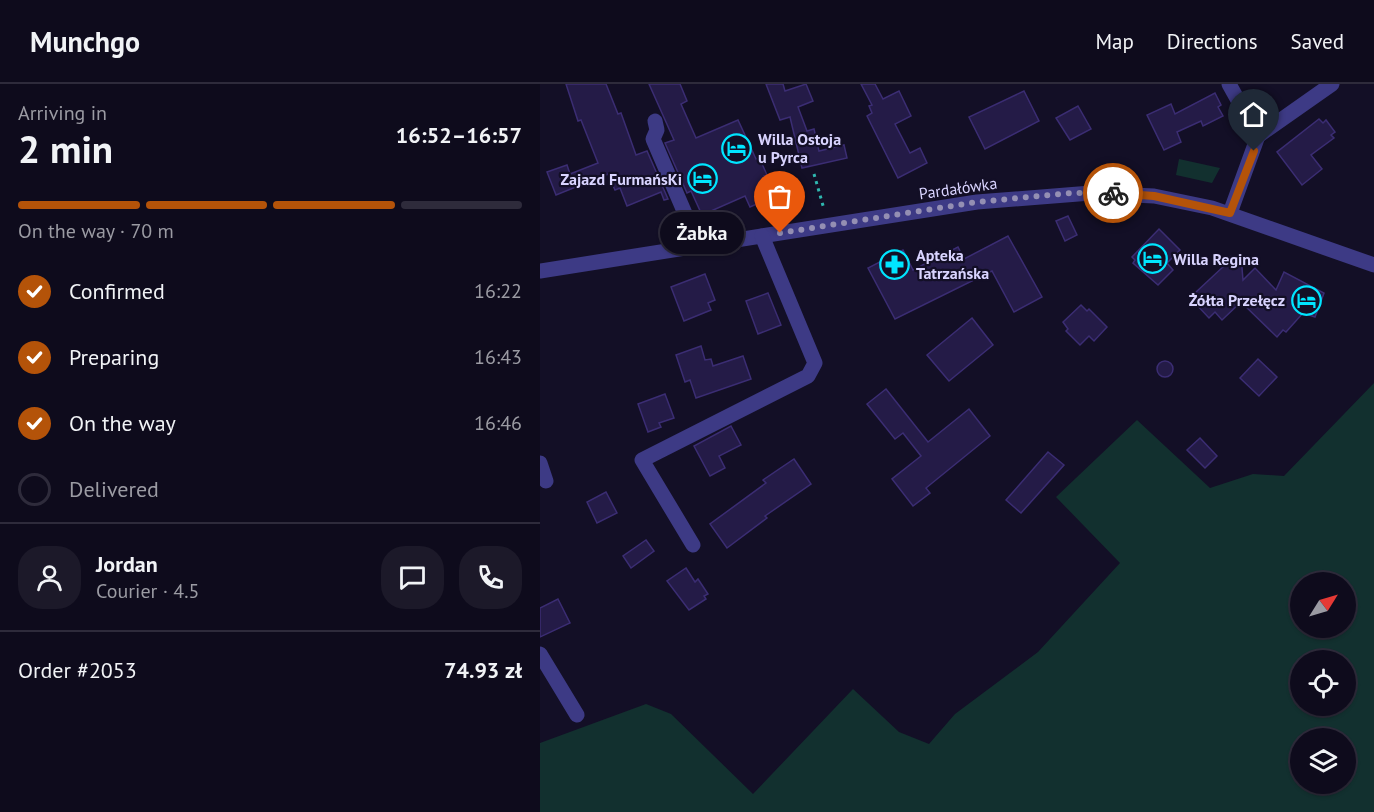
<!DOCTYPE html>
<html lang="en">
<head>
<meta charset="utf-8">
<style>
  body { margin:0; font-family:"PT Sans",sans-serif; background:#1c1929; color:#f1f3f6; height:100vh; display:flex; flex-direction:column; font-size:22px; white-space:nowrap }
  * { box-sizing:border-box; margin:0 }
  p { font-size:20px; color:#9b9ba3 }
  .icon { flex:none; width:33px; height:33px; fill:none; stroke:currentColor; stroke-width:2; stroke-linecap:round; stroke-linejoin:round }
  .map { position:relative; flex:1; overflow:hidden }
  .drawer { display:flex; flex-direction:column; background:#0e0b1c; width:540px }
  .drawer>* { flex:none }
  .needle { width:39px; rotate:53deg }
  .buttons { position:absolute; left:750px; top:488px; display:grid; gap:12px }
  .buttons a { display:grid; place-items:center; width:66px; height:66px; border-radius:50%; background:#0e0b1c; box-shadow:0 2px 4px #0004,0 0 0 2px #2e2b3b; font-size:30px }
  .pin { position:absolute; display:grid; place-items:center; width:51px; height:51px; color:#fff; margin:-62px -26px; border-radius:50% 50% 50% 0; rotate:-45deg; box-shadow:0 0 6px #0007 }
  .pin .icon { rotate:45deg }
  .courier { position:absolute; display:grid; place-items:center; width:60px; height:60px; margin:-30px; border:4px solid #b45309; border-radius:50%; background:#fff; color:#222; box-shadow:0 2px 8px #0007 }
  .bubble { position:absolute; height:42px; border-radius:21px; background:#0e0b1c; box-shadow:0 2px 4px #0004,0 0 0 2px #2e2b3b; font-size:20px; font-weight:700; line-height:42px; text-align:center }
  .summary em { font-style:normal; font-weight:700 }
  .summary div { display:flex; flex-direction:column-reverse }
  .summary { display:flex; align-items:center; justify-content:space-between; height:102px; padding:0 18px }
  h1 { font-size:39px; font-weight:700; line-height:45px }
  .bar { display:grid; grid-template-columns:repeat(4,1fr); gap:9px 6px; align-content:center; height:72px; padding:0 18px }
  .bar i { height:8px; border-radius:4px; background:#2e2b3b }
  .bar .selected { background:#b45309 }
  .bar p { grid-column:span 4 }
  .line { display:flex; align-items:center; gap:15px; padding:0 18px; border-top:2px solid #2e2b3b }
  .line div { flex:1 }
  .round { display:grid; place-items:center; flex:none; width:63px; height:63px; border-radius:24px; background:#1c1929 }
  ol { padding:0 18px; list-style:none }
  li { display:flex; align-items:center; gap:18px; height:66px }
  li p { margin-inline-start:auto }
  li .icon { padding:6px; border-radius:50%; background:#b45309; color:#fff; stroke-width:4 }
  li:last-child { color:#9b9ba3 }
  li i { width:33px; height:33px; border:3px solid #2e2b3b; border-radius:50% }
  header { display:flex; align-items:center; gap:36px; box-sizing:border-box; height:84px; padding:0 30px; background:#0e0b1c; border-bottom:2px solid #2e2b3b }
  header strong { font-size:28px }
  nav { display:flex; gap:33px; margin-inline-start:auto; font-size:21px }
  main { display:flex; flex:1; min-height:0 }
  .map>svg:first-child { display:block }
  .green { fill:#12302f; fill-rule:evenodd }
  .building { fill:#241b47; stroke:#3b2d73; stroke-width:1.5 }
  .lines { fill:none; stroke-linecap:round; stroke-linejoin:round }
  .path { stroke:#2fb8b0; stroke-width:3; stroke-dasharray:3 4.5; stroke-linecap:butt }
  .minor { stroke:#3d3a85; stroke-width:15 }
  .done { stroke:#948fb3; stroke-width:6; stroke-dasharray:0 10.8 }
  .route { stroke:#b45309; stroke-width:8 }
  .labels { text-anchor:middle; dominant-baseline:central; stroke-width:4.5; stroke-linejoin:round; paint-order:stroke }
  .poi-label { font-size:16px; font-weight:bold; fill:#d9d4ff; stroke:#130f26; text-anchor:start }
  .street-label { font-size:16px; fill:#d9d4ff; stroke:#130f26 }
</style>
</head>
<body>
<header>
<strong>Munchgo</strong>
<nav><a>Map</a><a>Directions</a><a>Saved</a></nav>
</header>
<main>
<section class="drawer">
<div class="summary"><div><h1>2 min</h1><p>Arriving in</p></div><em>16:52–16:57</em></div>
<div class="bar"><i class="selected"></i><i class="selected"></i><i class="selected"></i><i></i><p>On the way · 70 m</p></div>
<ol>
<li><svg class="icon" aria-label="check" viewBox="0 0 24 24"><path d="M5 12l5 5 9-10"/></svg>Confirmed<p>16:22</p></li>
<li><svg class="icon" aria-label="check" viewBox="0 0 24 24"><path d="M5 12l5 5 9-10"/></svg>Preparing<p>16:43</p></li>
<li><svg class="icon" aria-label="check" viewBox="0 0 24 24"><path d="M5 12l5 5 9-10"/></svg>On the way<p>16:46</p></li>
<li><i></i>Delivered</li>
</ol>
<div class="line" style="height:108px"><a class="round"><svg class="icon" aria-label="person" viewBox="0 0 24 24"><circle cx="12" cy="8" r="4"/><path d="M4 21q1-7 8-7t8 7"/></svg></a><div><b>Jordan</b><p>Courier · 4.5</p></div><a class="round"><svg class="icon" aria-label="chat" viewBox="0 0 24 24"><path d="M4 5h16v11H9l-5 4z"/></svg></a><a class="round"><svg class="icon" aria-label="phone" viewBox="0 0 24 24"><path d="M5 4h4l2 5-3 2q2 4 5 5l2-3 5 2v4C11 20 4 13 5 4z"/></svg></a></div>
<div class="line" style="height:78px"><div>Order #2053</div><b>74.93 zł</b></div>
</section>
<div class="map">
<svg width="834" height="728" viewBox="0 0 834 728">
  <rect width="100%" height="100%" fill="#130f26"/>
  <!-- green -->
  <g class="green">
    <polygon points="639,75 680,84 672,99 636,91"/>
    <path d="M834,299V728H0V659L106,620L131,630L213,710L313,605L359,648L389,660L415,630L498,568L580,479L516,413L597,336L670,404L713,390L744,392ZM760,498H806V543H760ZM760,576H806V621H760ZM760,654H806V699H760Z"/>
  </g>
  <!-- building -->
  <g class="building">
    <polygon points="26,0 66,0 78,30 81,29 96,71 107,67 128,115 124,116 121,108 87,122 80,104 75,106 68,90 16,111 7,88 27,81 30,90 58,79 41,36 38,37"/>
    <polygon points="109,0 140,0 147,17 141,20 156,54 198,36 216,75 219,73 227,91 224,92 233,113 210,123 205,112 162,131 151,107 147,109 125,59 134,56"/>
    <polygon points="226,0 243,0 245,7 266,0 273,17 258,23 267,47 274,45 279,67 304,61 307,74 262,84 250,33 240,36"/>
    <polygon points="321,0 335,0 343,15 359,7 371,32 355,40 370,69 380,64 387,79 358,94 327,32 332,29 329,22 332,21"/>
    <polygon points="484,7 499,37 445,65 429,33"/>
    <polygon points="675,9 681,21 678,23 683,32 663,42 661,37 637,48 641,58 624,66 607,31 631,20 635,30"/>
    <polygon points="538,22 551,45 530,56 516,34"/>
    <polygon points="779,35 783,39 786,36 795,48 791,51 794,54 771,71 782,85 762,101 737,68"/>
    <polygon points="528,132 537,151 525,157 516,137"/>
    <polygon points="619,145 640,166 627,179 633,186 618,201 593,179 595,176 592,173"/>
    <polygon points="468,152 502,213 474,228 452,187 355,235 328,184 363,166 373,186 418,163 424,175"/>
    <polygon points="701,172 703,196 715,184 736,206 744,188 784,209 775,233 763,229 746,248 743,246 737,253 701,218 682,236 675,228 669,234 654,218 660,214 655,209 685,181 685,173"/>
    <polygon points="165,190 175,216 168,219 171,226 144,237 131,203"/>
    <polygon points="228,209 241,241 218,250 206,217"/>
    <polygon points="541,221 547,227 549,225 567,243 554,257 549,252 540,261 526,247 528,245 523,238"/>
    <polygon points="432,234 453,261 409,297 387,271"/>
    <polygon points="161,262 165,276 171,275 173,282 203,272 211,295 156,314 150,296 145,298 136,271"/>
    <polygon points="718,275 737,293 719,312 700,294"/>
    <circle cx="625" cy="285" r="8"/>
    <polygon points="346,305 388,358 429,325 450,352 386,404 390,409 373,422 352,395 381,372 363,349 355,355 327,320"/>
    <polygon points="125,310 134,334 119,339 121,343 108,348 98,320"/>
    <polygon points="191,342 201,361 179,372 185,384 170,392 154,362"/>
    <polygon points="660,354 677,372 665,384 647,366"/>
    <polygon points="508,368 524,381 481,429 466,416"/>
    <polygon points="254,375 271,400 225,432 227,434 187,464 170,440 226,399 223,396"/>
    <polygon points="66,408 77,429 57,439 47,418"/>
    <polygon points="106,456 114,467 91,484 83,472"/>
    <polygon points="146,484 155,498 158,495 168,510 164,512 166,515 149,526 127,497"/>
    <polygon points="18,515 30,539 0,553 0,524"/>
  </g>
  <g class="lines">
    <!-- path -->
    <polyline class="path" points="274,90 284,125"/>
    <!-- minor -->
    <g class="minor">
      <polyline points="689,0 718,52 690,129"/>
      <polyline points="115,37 117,46 113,55 159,162"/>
      <polyline points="718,52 792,0"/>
      <polyline points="0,187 437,118 551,109 614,112 672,124 834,181"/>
      <polyline points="0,379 6,397"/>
      <polyline points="153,461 102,376 268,292 275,279 222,152"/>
      <polyline points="0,570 37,631"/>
    </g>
  </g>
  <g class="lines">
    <!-- done -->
    <polyline class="done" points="240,149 437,118 531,109 573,109"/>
    <!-- route -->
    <polyline class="route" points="573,109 614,112 690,129 714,67"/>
  </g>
  <!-- icons -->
  <defs>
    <symbol id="hotel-ring" viewBox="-11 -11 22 22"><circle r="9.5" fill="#130f26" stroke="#00e5ff" stroke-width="1.5"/><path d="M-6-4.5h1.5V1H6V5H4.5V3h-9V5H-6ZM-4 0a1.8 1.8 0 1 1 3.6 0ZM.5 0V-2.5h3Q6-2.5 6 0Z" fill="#00e5ff"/></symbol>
    <symbol id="pharmacy-ring" viewBox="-11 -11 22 22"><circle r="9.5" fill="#130f26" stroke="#00e5ff" stroke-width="1.5"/><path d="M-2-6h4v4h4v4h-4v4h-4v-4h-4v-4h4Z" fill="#00e5ff"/></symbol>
  </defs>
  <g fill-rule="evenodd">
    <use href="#hotel-ring" x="180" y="48" width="33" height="33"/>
    <use href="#hotel-ring" x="146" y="78" width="33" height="33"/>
    <use href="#hotel-ring" x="596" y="158" width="33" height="33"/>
    <use href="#pharmacy-ring" x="338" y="164" width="33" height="33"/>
    <use href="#hotel-ring" x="750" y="200" width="33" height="33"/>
  </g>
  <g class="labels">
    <!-- poi labels -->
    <g class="poi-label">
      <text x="218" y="55">Willa Ostoja<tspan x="218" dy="18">u Pyrca</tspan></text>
      <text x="142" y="95" text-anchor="end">Zajazd FurmańsKi</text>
      <text x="376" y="171">Apteka<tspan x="376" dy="18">Tatrzańska</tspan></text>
      <text x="633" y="175">Willa Regina</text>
      <text x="745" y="216" text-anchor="end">Żółta Przełęcz</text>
    </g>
    <!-- street labels -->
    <g class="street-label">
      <text transform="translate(418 104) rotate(-8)">Pardałówka</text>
    </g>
  </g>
</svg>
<div class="buttons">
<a><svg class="needle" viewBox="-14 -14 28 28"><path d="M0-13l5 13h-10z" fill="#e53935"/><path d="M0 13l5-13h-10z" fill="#9b9ba3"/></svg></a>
<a><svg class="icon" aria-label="locate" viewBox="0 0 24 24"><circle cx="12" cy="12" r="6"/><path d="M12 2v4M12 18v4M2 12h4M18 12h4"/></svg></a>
<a><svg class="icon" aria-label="layers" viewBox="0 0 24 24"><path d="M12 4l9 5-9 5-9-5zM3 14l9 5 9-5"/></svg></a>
</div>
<div class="pin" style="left:240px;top:149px;background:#ea580c"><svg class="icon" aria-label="bag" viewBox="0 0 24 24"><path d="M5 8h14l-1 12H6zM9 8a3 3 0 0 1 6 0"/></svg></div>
<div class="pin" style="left:714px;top:67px;background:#1f2937"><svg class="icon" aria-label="home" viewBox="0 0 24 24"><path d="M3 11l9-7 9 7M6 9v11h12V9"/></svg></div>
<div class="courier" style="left:573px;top:109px"><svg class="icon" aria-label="bike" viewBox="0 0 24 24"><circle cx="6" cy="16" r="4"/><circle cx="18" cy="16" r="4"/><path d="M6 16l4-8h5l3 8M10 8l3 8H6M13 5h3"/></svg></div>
<div class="bubble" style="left:120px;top:128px;width:84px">Żabka</div>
</div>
</main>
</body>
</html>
